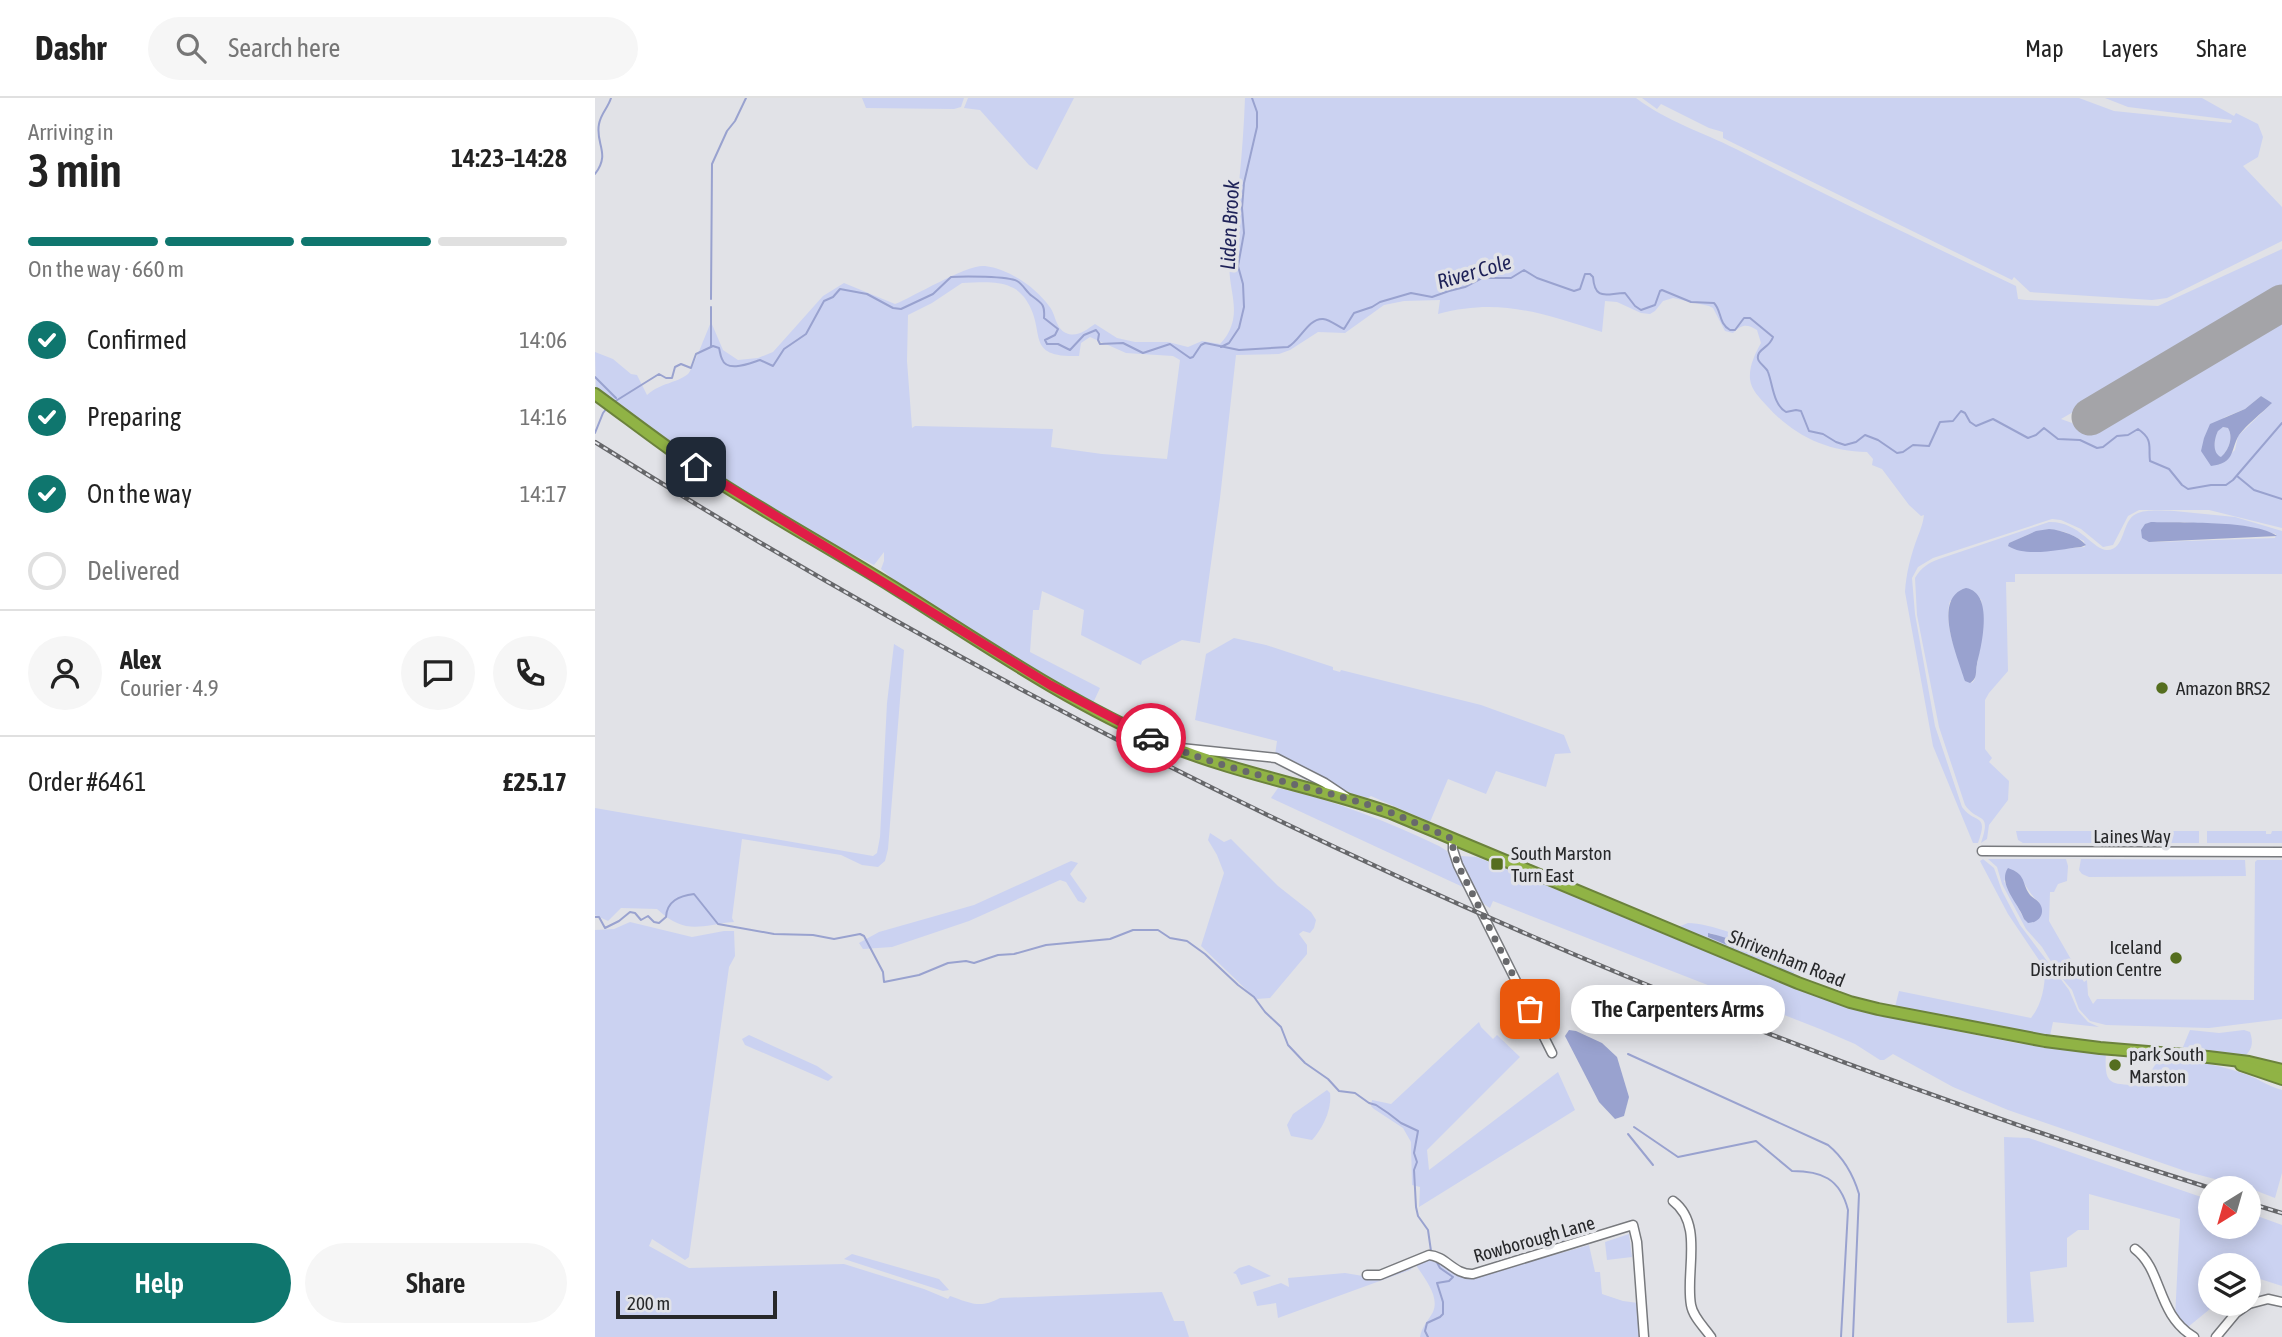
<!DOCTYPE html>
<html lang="en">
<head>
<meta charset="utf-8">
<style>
  body { margin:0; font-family:"Asap Condensed",sans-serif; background:#f6f6f6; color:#222; height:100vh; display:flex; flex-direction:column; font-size:26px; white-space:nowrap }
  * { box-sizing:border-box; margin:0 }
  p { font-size:23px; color:#767676 }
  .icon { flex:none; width:38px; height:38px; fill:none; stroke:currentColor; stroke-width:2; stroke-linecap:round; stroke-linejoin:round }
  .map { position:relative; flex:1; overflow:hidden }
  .sheet { display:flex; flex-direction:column; background:#fff; width:595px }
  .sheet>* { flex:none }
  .needle { width:46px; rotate:217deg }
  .buttons { position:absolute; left:1603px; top:1078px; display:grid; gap:14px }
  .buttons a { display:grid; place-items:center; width:63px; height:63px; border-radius:50%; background:#fff; box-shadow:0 4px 18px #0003; font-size:35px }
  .scale { position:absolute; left:21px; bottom:18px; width:161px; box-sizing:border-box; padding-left:7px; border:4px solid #27282a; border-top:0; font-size:19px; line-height:24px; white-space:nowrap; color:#27282a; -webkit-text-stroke:5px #e1e2e7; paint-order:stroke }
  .pin { position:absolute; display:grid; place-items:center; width:60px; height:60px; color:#fff; margin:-30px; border-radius:14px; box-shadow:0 4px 10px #0006 }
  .courier { position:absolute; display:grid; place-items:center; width:70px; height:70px; margin:-35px; border:5px solid #e11d48; border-radius:50%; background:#fff; color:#222; box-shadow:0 2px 9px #0007 }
  .bubble { position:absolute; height:49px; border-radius:24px; background:#fff; box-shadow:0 4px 18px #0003; font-size:23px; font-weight:600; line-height:49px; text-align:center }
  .summary em { font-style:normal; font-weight:600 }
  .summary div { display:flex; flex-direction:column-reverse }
  .summary { display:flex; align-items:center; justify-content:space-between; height:119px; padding:0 28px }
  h1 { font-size:46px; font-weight:600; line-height:52px }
  .bar { display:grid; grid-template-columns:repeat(4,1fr); gap:10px 7px; align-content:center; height:84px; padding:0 28px }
  .bar i { height:9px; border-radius:5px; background:#e0e0e0 }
  .bar .selected { background:#0f766e }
  .bar p { grid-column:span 4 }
  .line { display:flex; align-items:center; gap:18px; padding:0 28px; border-top:2px solid #e0e0e0 }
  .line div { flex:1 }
  .round { display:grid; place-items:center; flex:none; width:74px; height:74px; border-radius:37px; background:#f6f6f6 }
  ol { padding:0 28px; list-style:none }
  li { display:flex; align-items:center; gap:21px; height:77px }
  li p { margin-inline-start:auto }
  li .icon { padding:7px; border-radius:50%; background:#0f766e; color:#fff; stroke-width:4 }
  li:last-child { color:#767676 }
  li i { width:38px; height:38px; border:4px solid #e0e0e0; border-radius:50% }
  .cta { display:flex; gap:14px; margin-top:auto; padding:14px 28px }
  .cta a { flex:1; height:80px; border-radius:42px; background:#0f766e; color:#fff; font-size:28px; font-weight:600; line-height:80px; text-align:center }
  .cta a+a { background:#f6f6f6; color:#222 }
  header { display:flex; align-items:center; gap:42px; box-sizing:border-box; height:98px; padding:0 35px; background:#fff; border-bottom:2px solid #e0e0e0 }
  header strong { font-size:33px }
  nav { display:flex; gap:38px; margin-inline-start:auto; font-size:24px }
  .search { width:490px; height:63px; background:#f6f6f6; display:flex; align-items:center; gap:18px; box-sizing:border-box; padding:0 24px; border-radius:38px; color:#767676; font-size:26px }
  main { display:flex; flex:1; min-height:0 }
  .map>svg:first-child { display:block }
  .green { fill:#cbd2f1; fill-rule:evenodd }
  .water { fill:#99a2cf; fill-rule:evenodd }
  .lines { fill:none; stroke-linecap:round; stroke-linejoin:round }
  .stream { stroke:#99a2cf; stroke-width:2 }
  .runway { stroke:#a4a4a8; stroke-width:37 }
  .minor-casing { stroke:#787a7e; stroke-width:11 }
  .highway-casing { stroke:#6b823c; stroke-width:14 }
  .minor { stroke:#fff; stroke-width:8 }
  .highway { stroke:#90b345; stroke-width:10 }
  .rail-casing { stroke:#66676a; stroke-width:4.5 }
  .rail { stroke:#e1e2e7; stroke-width:2; stroke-dasharray:5; stroke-linecap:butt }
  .done { stroke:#68696c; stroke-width:7; stroke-dasharray:0 12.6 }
  .route { stroke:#e11d48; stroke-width:9 }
  .poi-dot { fill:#556e1f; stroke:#e1e2e7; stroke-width:2.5 }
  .labels { text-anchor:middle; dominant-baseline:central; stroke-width:7; stroke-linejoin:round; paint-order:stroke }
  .poi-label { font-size:19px; fill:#27282a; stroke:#e1e2e7; text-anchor:start }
  .street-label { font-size:19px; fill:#27282a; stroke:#e1e2e7 }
  .water-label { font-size:21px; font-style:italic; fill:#1e2258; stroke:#e1e2e7 }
</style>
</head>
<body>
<header>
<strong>Dashr</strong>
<div class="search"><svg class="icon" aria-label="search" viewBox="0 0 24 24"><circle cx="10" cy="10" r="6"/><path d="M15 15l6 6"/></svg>Search here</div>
<nav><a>Map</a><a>Layers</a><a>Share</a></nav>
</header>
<main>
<section class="sheet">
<div class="summary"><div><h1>3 min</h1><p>Arriving in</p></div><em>14:23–14:28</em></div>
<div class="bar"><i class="selected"></i><i class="selected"></i><i class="selected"></i><i></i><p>On the way · 660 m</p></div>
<ol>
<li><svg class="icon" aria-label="check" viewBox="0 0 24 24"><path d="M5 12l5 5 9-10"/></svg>Confirmed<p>14:06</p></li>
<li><svg class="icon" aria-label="check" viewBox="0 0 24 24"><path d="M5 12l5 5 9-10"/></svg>Preparing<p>14:16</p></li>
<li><svg class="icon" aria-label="check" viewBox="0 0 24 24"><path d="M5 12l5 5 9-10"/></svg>On the way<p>14:17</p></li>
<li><i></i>Delivered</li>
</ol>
<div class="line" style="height:126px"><a class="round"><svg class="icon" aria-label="person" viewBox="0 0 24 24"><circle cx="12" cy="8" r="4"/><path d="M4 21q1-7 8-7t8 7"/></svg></a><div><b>Alex</b><p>Courier · 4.9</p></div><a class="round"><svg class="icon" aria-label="chat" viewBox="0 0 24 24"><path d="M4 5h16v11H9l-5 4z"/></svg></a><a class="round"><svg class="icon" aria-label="phone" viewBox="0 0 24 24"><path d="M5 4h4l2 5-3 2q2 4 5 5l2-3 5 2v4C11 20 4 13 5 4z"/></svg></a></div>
<div class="line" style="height:91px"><div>Order #6461</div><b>£25.17</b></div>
<div class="cta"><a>Help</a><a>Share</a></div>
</section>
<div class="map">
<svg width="1687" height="1239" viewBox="0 0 1687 1239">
  <rect width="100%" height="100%" fill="#e1e2e7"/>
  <!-- green -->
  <g class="green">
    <polygon points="267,0 369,0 366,9 359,11 271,10"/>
    <polygon points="373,0 479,0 442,72 434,67 385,12 369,10"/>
    <path d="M650,0H1041C1071,23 1107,34 1141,51C1233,99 1327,143 1421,188L1423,201L1431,202L1563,208L1687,151V193L1466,321L1477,325L1481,330L1493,331L1687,219V430L1614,412H1544L1533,418L1518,447L1508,449L1486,431L1466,422L1457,421L1338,460L1323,469L1317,480L1320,516L1340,628L1367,709C1380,727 1394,714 1383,745H1378L1338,648L1310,494C1311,476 1316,456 1323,438C1326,430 1328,425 1329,417L1326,418L1314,407L1287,371L1277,367L1278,361L1272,354C1232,354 1198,337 1172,308C1165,300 1156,292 1155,281C1154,268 1160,256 1166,245L1162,232C1152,226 1147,226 1138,235L1130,233L1118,210L1114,208L1078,200L1068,203L1060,213L1055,216L1046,215L1022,204L1010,203L1007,234C948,216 906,199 843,216L845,202L809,203L789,207L750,235L723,234L695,252L684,256L641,257L625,400L605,545L587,542L547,563L546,567L486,537L489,512L447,493L444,512H438L435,554L505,590L498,605L408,554L297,485L299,482L286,471L289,463V454L279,467L247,451H242L103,367L1,291L0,254L18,261L36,276L42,277L52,297C67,284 80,286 93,276C97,273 112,233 116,224L128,252L143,262L163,260L178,254L228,198L249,185L300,206C320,198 372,166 390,168C414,171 440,189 454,208C461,216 460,230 471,235C482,240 491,232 500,226L522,240L540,244H573L593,249L607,243L625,246C632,239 636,231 638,222C642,203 632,182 635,163C642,108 648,55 650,0ZM367,185C383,185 401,182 416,189C422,191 425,195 429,199C454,232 426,260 484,258L486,245L495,239L531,255L578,258L585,262L572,361L507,356L456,349L458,331L320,328L317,330L312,263L313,217L337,205ZM1666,298L1676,306L1643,338L1640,352L1624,367L1609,340L1630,319L1650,311Z"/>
    <polygon points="1047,0 1484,0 1519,13 1636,25 1637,22 1533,9 1510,0 1607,0 1639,18 1641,15 1663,26 1668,39 1663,59 1648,68 1687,109 1687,143 1572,200 1557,202 1435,194 1419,179 1417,182 1128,40 1128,34 1114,30 1066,6 1062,11"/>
    <polygon points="1687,197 1687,214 1496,326 1489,329 1483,324 1481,317 1484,313"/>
    <path d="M1628,329L1633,330C1639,340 1633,352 1626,360C1616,355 1619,341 1623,332Z"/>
    <path d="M1579,413L1640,419L1687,433V476H1420V484H1411L1413,573L1394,595L1390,602V651L1397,660L1394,664L1414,683L1413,702L1394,727L1392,741L1386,745C1397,712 1383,726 1370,707L1344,629L1322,517L1320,480C1326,469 1334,465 1344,461L1454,424C1484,423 1498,452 1512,452C1531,452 1526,423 1541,416C1551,411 1568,413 1579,413ZM1586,424L1639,428L1681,436L1680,440L1563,444L1551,443L1552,425ZM1454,431L1470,434L1489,443L1490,449L1441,453L1414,449L1415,445L1434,436ZM1386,501C1391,531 1383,553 1380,581L1377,585C1363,564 1348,528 1355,503Z"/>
    <polygon points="639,540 671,547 738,569 738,572 745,574 746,572 886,607 969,637 976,655 960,656 951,689 901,673 891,696 853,681 835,724 776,698 773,700 753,695 680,657 682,643 600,622 611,556"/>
    <path d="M299,546L309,552L293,751L290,763L283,769L267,767L246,757L147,741L137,820L139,824C105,827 91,838 62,811L26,810L13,823L0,817V710L278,758L282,755L285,739L292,605Z"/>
    <path d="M683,690C739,702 791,723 844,748L852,753L870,790L676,700Z"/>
    <polygon points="1421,733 1524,733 1524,745 1428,745 1423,742"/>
    <rect x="1532" y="733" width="72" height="12"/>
    <polygon points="1612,733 1671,733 1671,736 1676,736 1677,733 1687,733 1687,745 1612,745"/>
    <polygon points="615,735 629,744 636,741 683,788 716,814 721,822 719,830 715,835 708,833 704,836 712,847 712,856 675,900 661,901 606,848 629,775 622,757 613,742"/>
    <path d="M866,758L882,759L1207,893L1262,912L1330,927L1427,946H1440L1511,955C1509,989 1515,985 1546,988L1566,958C1593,962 1620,966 1647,975C1661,979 1672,988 1687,992V1075L1680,1100L1654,1090L1593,1074L1413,1012L1358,989L1298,956L1289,962H1285L1260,946L1225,931L898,803L895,810C880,802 868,775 866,758Z"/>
    <path d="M1388,761L1399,770L1407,793L1425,827L1474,892L1483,913L1493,924L1504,929L1458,924L1455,938L1300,909L1304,893L1436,920C1447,906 1450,889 1450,871L1413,816L1385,763Z"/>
    <path d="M1393,761H1471L1473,768L1472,783L1463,786L1459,794H1455L1454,823L1489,884L1492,882L1493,897L1498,906L1502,901L1659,902L1660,764L1662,762H1687V921L1614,930L1511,927L1495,923L1484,911L1477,892L1465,878L1447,849L1431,831L1407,786L1402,769ZM1420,773C1430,784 1433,795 1444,804L1429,821L1409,783Z"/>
    <polygon points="1486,761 1650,762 1651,778 1494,779 1487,776 1484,772"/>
    <polygon points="476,763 483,765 475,776 492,800 489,805 483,803 471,784 465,782 374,823 297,849 268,851 264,845 284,834 379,807"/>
    <path d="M35,824L97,839L129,833H139L140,858L134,869L94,1159L90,1162L57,1141L54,1148L94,1170L249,1166L329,1191L353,1201L355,1198C375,1205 385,1211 405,1200L567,1194L579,1223H589L594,1239H0V832L19,831Z"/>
    <path d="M1093,825C1123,825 1187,855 1216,868L1187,861L1115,835L1113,839C1142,851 1172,862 1202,870L1197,878L1083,829Z"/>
    <polygon points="884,924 886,929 898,941 902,937 925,959 832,1052 834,1072 963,974 980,1012 824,1109 825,1089 817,1087 816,1044 808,1030 779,1011 776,1008 777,1002 796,1006"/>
    <path d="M1595,932L1624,935L1649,932L1655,934C1658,943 1658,950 1651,957L1588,949Z"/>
    <polygon points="154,937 222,968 238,979 233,983 150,947 147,941"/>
    <path d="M732,992L735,995C737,1011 728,1030 717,1042L696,1038L692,1027L698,1016Z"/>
    <polygon points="1409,1039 1434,1040 1615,1102 1615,1129 1654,1129 1654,1115 1687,1127 1687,1188 1665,1181 1654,1181 1654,1167 1615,1167 1615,1206 1621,1206 1593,1229 1588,1229 1580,1220 1585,1121 1494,1096 1494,1132 1483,1132 1472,1140 1472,1169 1435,1174 1439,1224 1412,1225"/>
    <polygon points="995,1130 999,1138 948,1152 946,1146 956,1136 971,1137"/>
    <polygon points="1034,1136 1037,1159 1012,1162 1010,1144"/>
    <path d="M994,1147L1000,1174H1005L1007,1196L1028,1203L1043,1205L1044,1239H825C827,1228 833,1223 838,1214C845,1198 829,1180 821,1167L815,1172L683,1220L681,1205L662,1208L658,1194L686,1185L694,1189L693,1180L750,1175L774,1179L837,1161L874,1181Z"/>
    <polygon points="257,1156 344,1181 354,1192 348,1193 249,1161"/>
    <polygon points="654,1167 676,1178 646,1187 641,1176 638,1175 644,1170"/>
  </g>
  <!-- water -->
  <g class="water">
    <path d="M1666,298L1677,305C1667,315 1652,326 1644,337C1635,352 1641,365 1616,368L1606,353L1609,340L1615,326L1650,311ZM1628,329L1633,330C1639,340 1633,353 1626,359C1617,355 1619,341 1623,333Z"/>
    <path d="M1556,424C1585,425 1660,422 1682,438L1554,444L1547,440L1546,432L1550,426Z"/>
    <path d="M1454,431C1467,432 1483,438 1491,447L1486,449C1465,451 1432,460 1413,448L1414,445L1441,433Z"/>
    <path d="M1371,490C1399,495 1387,547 1382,566C1380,574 1383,580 1375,585L1370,583C1363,559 1336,500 1371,490Z"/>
    <path d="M1413,770C1430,776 1427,783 1433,794C1436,800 1442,801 1445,806C1451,816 1443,825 1433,825L1429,821C1424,806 1402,786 1413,770Z"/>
    <path d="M1113,835C1147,843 1179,859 1213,869L1212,872C1178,864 1145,853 1113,839Z"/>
    <polygon points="974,932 981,933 1007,945 1022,959 1034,999 1029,1018 1020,1021 1004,1004 970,938"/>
  </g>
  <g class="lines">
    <!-- stream -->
    <g class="stream">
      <path d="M0,76C16,55 0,46 4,26C6,15 13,10 16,0"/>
      <polyline points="116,201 117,66 132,33 140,23 151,0"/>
      <polyline points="116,248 116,209"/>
      <polyline points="626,249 634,245 644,230 649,209 648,186 643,168 649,135 647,110 649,85 662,29 662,14 657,0"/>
      <polyline points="0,279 21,300"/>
      <path d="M19,304L64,276L71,280H77L80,269L86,266L96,270L101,256L118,248L124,250C125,253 125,257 127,261C132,275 155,265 165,262L178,268L189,251L211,236L229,203L238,199L245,191L272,196L298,210L306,211L338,196L356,179C368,178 413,178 422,183C429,187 431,194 437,198C448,206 450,207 449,220L463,231L460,237L450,242L452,246H463L475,252L489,237L501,232L504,236L503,242L505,246L528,245L548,255L575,246L595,260L598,259L606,247L610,245L644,252L693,249C705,243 713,220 728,221C736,222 742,228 749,231L759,215L777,209L785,204L816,195L837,199L854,193L870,189L887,180H916L929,172L942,180L979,193L985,191L990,176H995L998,179C1000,204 1012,195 1030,195L1040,208L1046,212L1060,207L1065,193L1067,192L1096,204L1119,205C1127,213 1123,225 1135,232H1140L1149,220H1155L1178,239C1175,248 1168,249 1164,255C1159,264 1171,268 1173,274C1178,287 1178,306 1191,314L1201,312L1206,313L1214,333L1228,336L1241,344L1250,347L1261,344L1270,337L1283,342L1302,355L1308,354L1318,347L1334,348L1345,324L1358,323L1366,313L1370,315L1375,324L1381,328L1398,321L1433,340L1441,337L1449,330L1463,341L1485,342L1502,350L1508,349L1522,338L1533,337L1543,331C1559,342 1553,349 1555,363L1574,371L1587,387L1593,391L1616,387H1631L1638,382L1687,325"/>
      <polyline points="0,335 8,315 12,310"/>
      <polyline points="1642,378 1659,392 1687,401"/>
      <path d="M0,819H4L10,830L24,823L35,814L40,815L46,822L53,818L59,824L64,825L71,819C72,803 84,798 99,796L123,826L179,836L218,837L239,841L265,836L269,838L288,874L289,884L324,877L353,865L371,863L379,865L403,857L419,856L451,847L515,841L538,832H563L575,840L592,843L610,856L643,887L659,899L670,914L686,929L693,947L710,965L733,981L744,993L760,995L774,1005L781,1007L793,1015L806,1025L823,1033L819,1055L822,1064L819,1072L821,1109L823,1118L833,1132L836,1153"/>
      <path d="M1033,956L1233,1047C1249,1060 1258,1076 1264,1096L1258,1239"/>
      <path d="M1039,1029L1083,1059L1161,1043L1197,1073C1226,1073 1245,1080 1253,1112L1246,1239"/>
      <polyline points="1033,1036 1058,1067"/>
      <polyline points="833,1239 830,1233 832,1225 845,1219 848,1216 848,1204 842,1185 854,1183 858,1179 845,1170 840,1161"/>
    </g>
    <!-- runway -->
    <polyline class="runway" points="1495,319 1687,205"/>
    <defs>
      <g id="minor">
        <polyline points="586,650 681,660 730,685 751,699"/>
        <polyline points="858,742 858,752 863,767 957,955"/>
        <polyline points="1387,753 1687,754"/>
        <path d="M1078,1103C1109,1126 1090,1174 1096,1207C1098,1219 1109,1229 1116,1239"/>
        <path d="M1540,1151C1568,1172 1561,1216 1599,1239"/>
        <path d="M772,1177H785L834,1157C851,1158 859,1177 878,1176L1038,1127L1042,1144L1049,1239"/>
        <polyline points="1654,1206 1673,1201 1687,1204"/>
        <polyline points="1621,1239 1641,1215 1654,1206"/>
      </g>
      <g id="highway">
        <path d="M0,296C33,320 65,345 99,368C163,411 232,448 298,489C386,544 472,604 568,645C642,676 721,689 796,715L1203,885L1255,904L1283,911L1450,943L1505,950L1613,959L1654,964L1687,972"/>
        <polyline points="1646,967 1687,981"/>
      </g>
    </defs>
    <!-- minor casing -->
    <use href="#minor" class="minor-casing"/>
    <!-- highway casing -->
    <use href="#highway" class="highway-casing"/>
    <!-- minor -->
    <use href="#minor" class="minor"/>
    <!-- highway -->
    <use href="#highway" class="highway"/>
    <defs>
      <g id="rail">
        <path d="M0,344C505,661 1047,913 1615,1090"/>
        <polyline points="1654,1105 1687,1115"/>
      </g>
    </defs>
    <!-- rail casing -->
    <use href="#rail" class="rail-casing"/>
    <!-- rail -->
    <use href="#rail" class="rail"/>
  </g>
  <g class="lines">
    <!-- done -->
    <path class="done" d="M556,640C621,670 689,682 757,702C792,711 825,727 858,741V752L863,767L935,911"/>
    <!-- route -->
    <polyline class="route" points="101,369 455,587 556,640"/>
  </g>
  <!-- markers -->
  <g class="poi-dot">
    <circle cx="1567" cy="590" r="7"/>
    <rect x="895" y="759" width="14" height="14" rx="3.5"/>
    <circle cx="1581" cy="860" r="7"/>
    <circle cx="1520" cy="967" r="7"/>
  </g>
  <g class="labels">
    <!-- poi labels -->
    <g class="poi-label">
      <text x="1581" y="590">Amazon BRS2</text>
      <text x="916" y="755">South Marston<tspan x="916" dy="22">Turn East</tspan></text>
      <text x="1567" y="849" text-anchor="end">Iceland<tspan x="1567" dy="22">Distribution Centre</tspan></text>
      <text x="1534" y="956">park South<tspan x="1534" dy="22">Marston</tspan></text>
    </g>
    <!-- street labels -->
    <g class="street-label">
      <text x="1537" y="738">Laines Way</text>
      <text transform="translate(1192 860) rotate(22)">Shrivenham Road</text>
      <text transform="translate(939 1141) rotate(-16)">Rowborough Lane</text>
    </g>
    <!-- water labels -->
    <g class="water-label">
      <text transform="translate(634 127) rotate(-87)">Liden Brook</text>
      <text transform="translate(879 173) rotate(-16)">River Cole</text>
    </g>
  </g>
</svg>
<div class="buttons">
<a><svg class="needle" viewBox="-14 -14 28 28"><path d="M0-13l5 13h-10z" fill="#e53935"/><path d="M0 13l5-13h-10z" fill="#767676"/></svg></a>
<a><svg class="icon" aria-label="layers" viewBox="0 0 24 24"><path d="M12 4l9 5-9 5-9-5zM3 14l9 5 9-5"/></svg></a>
</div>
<div class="scale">200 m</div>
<div class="pin" style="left:935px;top:911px;background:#ea580c"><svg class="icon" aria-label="bag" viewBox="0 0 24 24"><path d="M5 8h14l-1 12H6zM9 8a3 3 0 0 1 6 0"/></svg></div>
<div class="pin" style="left:101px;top:369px;background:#1f2937"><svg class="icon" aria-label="home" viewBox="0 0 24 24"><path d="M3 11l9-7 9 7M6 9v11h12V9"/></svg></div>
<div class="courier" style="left:556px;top:640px"><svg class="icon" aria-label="car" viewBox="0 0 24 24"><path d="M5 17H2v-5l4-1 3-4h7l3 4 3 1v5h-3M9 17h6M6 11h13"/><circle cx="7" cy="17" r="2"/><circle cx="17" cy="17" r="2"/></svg></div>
<div class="bubble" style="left:976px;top:887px;width:214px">The Carpenters Arms</div>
</div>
</main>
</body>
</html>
